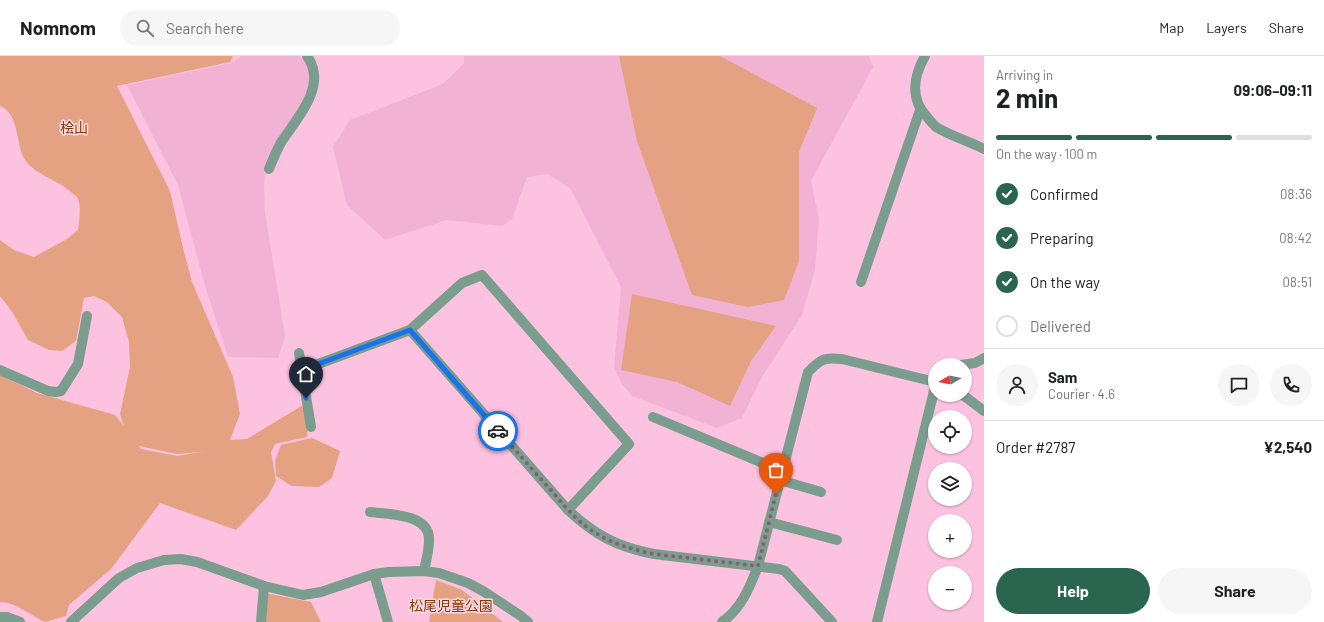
<!DOCTYPE html>
<html lang="en">
<head>
<meta charset="utf-8">
<style>
  body { margin:0; font-family:Barlow,"Noto Sans JP",sans-serif; background:#f6f6f6; color:#202124; height:100vh; display:flex; flex-direction:column; font-size:15px; white-space:nowrap }
  * { box-sizing:border-box; margin:0 }
  p { font-size:13px; color:#757577 }
  .icon { flex:none; width:22px; height:22px; fill:none; stroke:currentColor; stroke-width:2; stroke-linecap:round; stroke-linejoin:round }
  .map { position:relative; flex:1; overflow:hidden }
  .sheet { display:flex; flex-direction:column; background:#fff; width:340px }
  .sheet>* { flex:none }
  .needle { width:26px; rotate:260deg }
  .fabs { position:absolute; left:928px; top:302px; display:grid; gap:8px }
  .fabs a { display:grid; place-items:center; width:44px; height:44px; border-radius:50%; background:#fff; box-shadow:0 1px 3px #0004; font-size:20px }
  .pin { position:absolute; display:grid; place-items:center; width:34px; height:34px; color:#fff; margin:-41px -17px; border-radius:50% 50% 50% 0; rotate:-45deg; box-shadow:0 0 4px #0007 }
  .pin .icon { rotate:45deg }
  .courier { position:absolute; display:grid; place-items:center; width:40px; height:40px; margin:-20px; border:3px solid #1a73e8; border-radius:50%; background:#fff; color:#222; box-shadow:0 1px 5px #0007 }
  .headline em { font-style:normal; font-weight:700 }
  .headline div { display:flex; flex-direction:column-reverse }
  .headline { display:flex; align-items:center; justify-content:space-between; height:68px; padding:0 12px }
  h1 { font-size:26px; font-weight:700; line-height:30px }
  .bar { display:grid; grid-template-columns:repeat(4,1fr); gap:6px 4px; align-content:center; height:48px; padding:0 12px }
  .bar i { height:5px; border-radius:3px; background:#e0e0e0 }
  .bar .current { background:#29654f }
  .bar p { grid-column:span 4 }
  .line { display:flex; align-items:center; gap:10px; padding:0 12px; border-top:1px solid #e0e0e0 }
  .line div { flex:1 }
  .round { display:grid; place-items:center; flex:none; width:42px; height:42px; border-radius:21px; background:#f6f6f6 }
  ol { padding:0 12px; list-style:none }
  li { display:flex; align-items:center; gap:12px; height:44px }
  li p { margin-inline-start:auto }
  li .icon { padding:4px; border-radius:50%; background:#29654f; color:#fff; stroke-width:4 }
  li:last-child { color:#757577 }
  li i { width:22px; height:22px; border:2px solid #e0e0e0; border-radius:50% }
  .action { display:flex; gap:8px; margin-top:auto; padding:8px 12px }
  .action a { flex:1; height:46px; border-radius:24px; background:#29654f; color:#fff; font-size:16px; font-weight:700; line-height:46px; text-align:center }
  .action a+a { background:#f6f6f6; color:#202124 }
  header { display:flex; align-items:center; gap:24px; box-sizing:border-box; height:56px; padding:0 20px; background:#fff; border-bottom:1px solid #e0e0e0 }
  header strong { font-size:19px }
  nav { display:flex; gap:22px; margin-inline-start:auto; font-size:14px }
  .search { width:280px; height:36px; background:#f6f6f6; display:flex; align-items:center; gap:10px; box-sizing:border-box; padding:0 14px; border-radius:22px; color:#757577; font-size:15px }
  main { display:flex; flex:1; min-height:0 }
  .map>svg:first-child { display:block }
  .built { fill:#f2b2d4 }
  .green { fill:#e4a282; fill-rule:evenodd }
  .lines { fill:none; stroke-linecap:round; stroke-linejoin:round }
  .minor { stroke:#7a9d8e; stroke-width:10 }
  .done { stroke:#865f73; stroke-width:4; stroke-dasharray:0 7.2 }
  .route { stroke:#1a73e8; stroke-width:5 }
  .labels { text-anchor:middle; dominant-baseline:central; stroke-width:3; stroke-linejoin:round; paint-order:stroke }
  .park-label { font-size:14px; fill:#863801; stroke:#f8d9e8 }
</style>
</head>
<body>
<header>
<strong>Nomnom</strong>
<div class="search"><svg class="icon" aria-label="search" viewBox="0 0 24 24"><circle cx="10" cy="10" r="6"/><path d="M15 15l6 6"/></svg>Search here</div>
<nav><a>Map</a><a>Layers</a><a>Share</a></nav>
</header>
<main>
<div class="map">
<svg width="984" height="566" viewBox="0 0 984 566">
  <rect width="100%" height="100%" fill="#fdc2e0"/>
  <!-- built -->
  <g class="built">
    <polygon points="241,0 299,0 309,8 313,24 302,53 265,113 264,132 265,156 285,281 278,302 228,301 205,230 178,129 127,29 231,7"/>
    <polygon points="464,0 869,0 873,11 811,125 819,163 815,214 802,259 762,321 742,362 717,372 632,340 622,328 614,312 621,231 570,132 547,118 527,121 512,163 502,170 447,164 385,184 347,149 333,91 350,64 443,28 464,7"/>
  </g>
  <!-- green -->
  <g class="green">
    <path d="M0,0H233L230,6L117,30L170,135L183,192L192,226L233,321L240,358L230,384L247,383L303,349L308,371L307,381L275,388L271,396L276,425L268,440L236,474L160,447L111,513L69,549L66,560L45,566C31,560 16,546 0,546V319L37,337L115,359L124,370L120,358L130,311L129,286L122,261L107,246L94,240L84,242L76,285L62,295L49,294L28,284L11,254L0,240V184L14,194L34,201L67,183L78,174C79,164 82,150 77,141C75,139 72,137 70,135C57,124 34,118 25,104C15,88 20,58 0,50ZM219,389L201,396L177,400L141,393L139,390L177,398L201,396Z"/>
    <polygon points="619,0 720,0 817,52 799,96 799,205 784,244 748,251 692,239 637,85"/>
    <polygon points="632,238 776,270 751,305 730,350 677,326 621,314"/>
    <polygon points="312,382 340,395 332,422 319,431 292,430 276,420 275,405 281,389"/>
    <polygon points="436,524 462,534 503,566 429,566"/>
    <polygon points="265,537 311,546 321,566 264,566"/>
  </g>
  <g class="lines">
    <!-- minor -->
    <g class="minor">
      <path d="M925,0C913,21 910,44 928,62C930,65 933,68 936,71C949,79 970,86 984,93"/>
      <path d="M269,113C273,103 277,93 282,85C298,61 328,29 307,0"/>
      <polyline points="861,226 920,54"/>
      <path d="M410,274L568,454C595,479 617,491 654,498L779,513L785,515L832,566"/>
      <polyline points="299,297 311,371"/>
      <polyline points="961,309 975,307 984,302"/>
      <polyline points="0,314 48,335 56,336 61,335 78,308 87,260"/>
      <polyline points="302,314 410,274 462,227 482,219 629,388 568,454"/>
      <polyline points="963,339 984,355"/>
      <polyline points="653,361 782,415"/>
      <polyline points="780,424 821,436"/>
      <path d="M370,456C389,458 430,458 429,484C429,495 426,505 424,515"/>
      <polyline points="769,466 837,484"/>
      <polyline points="374,518 388,566"/>
      <polyline points="0,561 7,561 20,566"/>
      <polyline points="71,566 119,522 137,512 164,504 181,503 197,506 264,530 303,539 321,536 374,518 389,516 424,515 439,517 468,527 483,535 521,560 528,566"/>
      <polyline points="261,566 264,530"/>
      <path d="M722,566C741,553 750,531 758,510L808,316C821,303 824,301 842,303L935,326"/>
      <polyline points="877,566 935,331"/>
    </g>
  </g>
  <g class="lines">
    <!-- done -->
    <path class="done" d="M498,375C515,394 532,413 549,432C560,445 571,458 583,468C603,485 629,493 654,498L758,510L776,438"/>
    <!-- route -->
    <polyline class="route" points="306,342 302,314 410,274 498,375"/>
  </g>
  <g class="labels">
    <!-- park labels -->
    <g class="park-label">
      <text x="74" y="71">桧山</text>
      <text x="451" y="549">松尾児童公園</text>
    </g>
  </g>
</svg>
<div class="fabs">
<a><svg class="needle" viewBox="-14 -14 28 28"><path d="M0-13l5 13h-10z" fill="#e53935"/><path d="M0 13l5-13h-10z" fill="#757577"/></svg></a>
<a><svg class="icon" aria-label="locate" viewBox="0 0 24 24"><circle cx="12" cy="12" r="6"/><path d="M12 2v4M12 18v4M2 12h4M18 12h4"/></svg></a>
<a><svg class="icon" aria-label="layers" viewBox="0 0 24 24"><path d="M12 4l9 5-9 5-9-5zM3 14l9 5 9-5"/></svg></a>
<a>+</a>
<a>−</a>
</div>
<div class="pin" style="left:776px;top:438px;background:#ea580c"><svg class="icon" aria-label="bag" viewBox="0 0 24 24"><path d="M5 8h14l-1 12H6zM9 8a3 3 0 0 1 6 0"/></svg></div>
<div class="pin" style="left:306px;top:342px;background:#1f2937"><svg class="icon" aria-label="home" viewBox="0 0 24 24"><path d="M3 11l9-7 9 7M6 9v11h12V9"/></svg></div>
<div class="courier" style="left:498px;top:375px"><svg class="icon" aria-label="car" viewBox="0 0 24 24"><path d="M5 17H2v-5l4-1 3-4h7l3 4 3 1v5h-3M9 17h6M6 11h13"/><circle cx="7" cy="17" r="2"/><circle cx="17" cy="17" r="2"/></svg></div>
</div>
<section class="sheet">
<div class="headline"><div><h1>2 min</h1><p>Arriving in</p></div><em>09:06–09:11</em></div>
<div class="bar"><i class="current"></i><i class="current"></i><i class="current"></i><i></i><p>On the way · 100 m</p></div>
<ol>
<li><svg class="icon" aria-label="check" viewBox="0 0 24 24"><path d="M5 12l5 5 9-10"/></svg>Confirmed<p>08:36</p></li>
<li><svg class="icon" aria-label="check" viewBox="0 0 24 24"><path d="M5 12l5 5 9-10"/></svg>Preparing<p>08:42</p></li>
<li><svg class="icon" aria-label="check" viewBox="0 0 24 24"><path d="M5 12l5 5 9-10"/></svg>On the way<p>08:51</p></li>
<li><i></i>Delivered</li>
</ol>
<div class="line" style="height:72px"><a class="round"><svg class="icon" aria-label="person" viewBox="0 0 24 24"><circle cx="12" cy="8" r="4"/><path d="M4 21q1-7 8-7t8 7"/></svg></a><div><b>Sam</b><p>Courier · 4.6</p></div><a class="round"><svg class="icon" aria-label="chat" viewBox="0 0 24 24"><path d="M4 5h16v11H9l-5 4z"/></svg></a><a class="round"><svg class="icon" aria-label="phone" viewBox="0 0 24 24"><path d="M5 4h4l2 5-3 2q2 4 5 5l2-3 5 2v4C11 20 4 13 5 4z"/></svg></a></div>
<div class="line" style="height:52px"><div>Order #2787</div><b>¥2,540</b></div>
<div class="action"><a>Help</a><a>Share</a></div>
</section>
</main>
</body>
</html>
